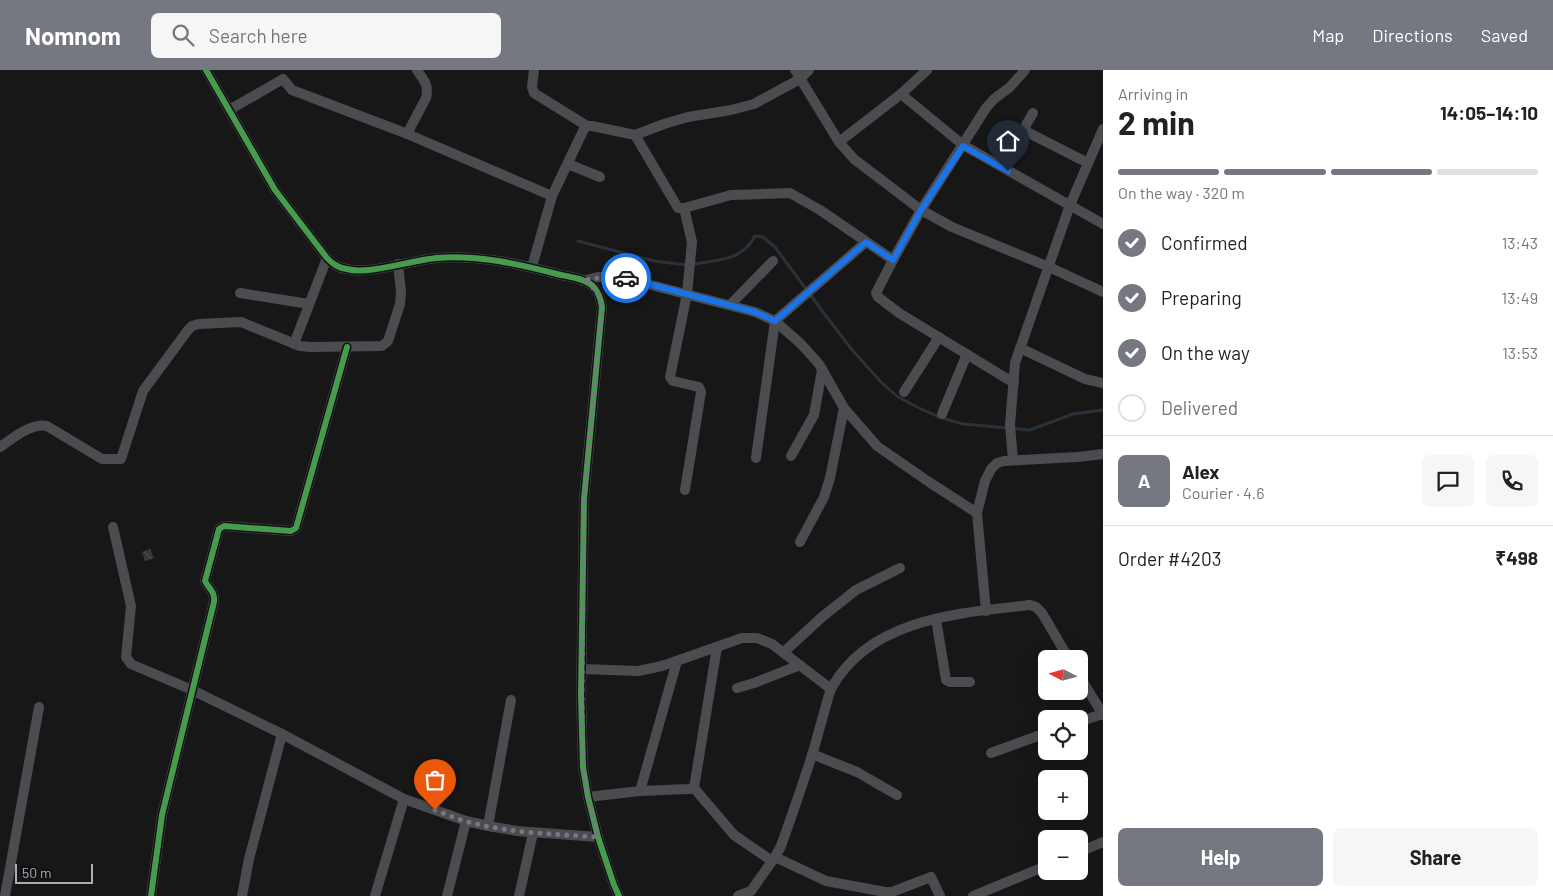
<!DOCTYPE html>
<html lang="en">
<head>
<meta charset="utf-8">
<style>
  body { margin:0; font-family:Barlow,sans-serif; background:#f6f6f6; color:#222; height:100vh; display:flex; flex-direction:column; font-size:19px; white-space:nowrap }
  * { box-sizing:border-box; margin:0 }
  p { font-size:16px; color:#767676 }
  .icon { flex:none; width:28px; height:28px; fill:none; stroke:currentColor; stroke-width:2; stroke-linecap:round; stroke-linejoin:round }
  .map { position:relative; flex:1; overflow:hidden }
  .drawer { display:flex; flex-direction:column; background:#fff; width:450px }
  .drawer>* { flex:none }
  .needle { width:32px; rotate:276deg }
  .buttons { position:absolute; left:1038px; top:580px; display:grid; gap:10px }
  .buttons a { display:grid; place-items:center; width:50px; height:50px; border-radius:8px; background:#fff; box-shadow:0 5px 20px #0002; font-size:25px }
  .scale { position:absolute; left:15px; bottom:12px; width:78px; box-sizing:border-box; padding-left:5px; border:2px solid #a8adb8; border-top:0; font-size:14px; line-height:18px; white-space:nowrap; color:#a8adb8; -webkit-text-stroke:4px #111113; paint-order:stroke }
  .pin { position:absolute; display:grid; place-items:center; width:42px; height:42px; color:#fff; margin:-51px -21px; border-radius:50% 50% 50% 0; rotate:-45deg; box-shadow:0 0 5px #0007 }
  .pin .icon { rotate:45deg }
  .courier { position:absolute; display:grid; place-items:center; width:50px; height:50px; margin:-25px; border:4px solid #1a73e8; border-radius:50%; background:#fff; color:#222; box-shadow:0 1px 6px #0007 }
  .overview em { font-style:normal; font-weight:700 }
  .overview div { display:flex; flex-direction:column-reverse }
  .overview { display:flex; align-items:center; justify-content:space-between; height:85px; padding:0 15px }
  h1 { font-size:32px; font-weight:700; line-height:38px }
  .bar { display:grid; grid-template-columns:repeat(4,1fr); gap:8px 5px; align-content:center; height:60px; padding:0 15px }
  .bar i { height:6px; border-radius:4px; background:#e0e0e0 }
  .bar .selected { background:#757880 }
  .bar p { grid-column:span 4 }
  .line { display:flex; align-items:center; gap:12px; padding:0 15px; border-top:1px solid #e0e0e0 }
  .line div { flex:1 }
  .round { display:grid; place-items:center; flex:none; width:52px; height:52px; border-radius:8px; background:#f6f6f6 }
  ol { padding:0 15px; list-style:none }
  li { display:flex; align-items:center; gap:15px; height:55px }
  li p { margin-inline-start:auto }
  li .icon { padding:5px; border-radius:50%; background:#757880; color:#fff; stroke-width:4 }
  li:last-child { color:#767676 }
  li i { width:28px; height:28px; border:2px solid #e0e0e0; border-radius:50% }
  .cta { display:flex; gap:10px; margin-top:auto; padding:10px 15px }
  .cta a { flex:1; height:58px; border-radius:8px; background:#757880; color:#fff; font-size:20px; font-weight:700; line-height:58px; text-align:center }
  .cta a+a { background:#f6f6f6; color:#222 }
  header { display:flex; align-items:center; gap:30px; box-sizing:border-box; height:70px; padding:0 25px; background:#757880; color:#fff }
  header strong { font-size:24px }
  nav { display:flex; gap:28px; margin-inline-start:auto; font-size:18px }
  .search { width:350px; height:45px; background:#f6f6f6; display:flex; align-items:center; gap:12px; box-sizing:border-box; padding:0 18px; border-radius:8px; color:#767676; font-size:19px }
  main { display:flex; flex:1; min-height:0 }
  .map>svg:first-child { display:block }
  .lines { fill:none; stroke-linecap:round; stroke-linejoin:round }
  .stream { stroke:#2a3239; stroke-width:3 }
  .building { fill:url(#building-back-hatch) }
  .street { stroke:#4b4c50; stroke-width:10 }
  .cycleway-casing { stroke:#111113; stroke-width:9 }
  .cycleway { stroke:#469c4c; stroke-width:6 }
  .done { stroke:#757880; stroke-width:5; stroke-dasharray:0 9 }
  .route { stroke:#1a73e8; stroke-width:6 }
</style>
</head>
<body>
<header>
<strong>Nomnom</strong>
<div class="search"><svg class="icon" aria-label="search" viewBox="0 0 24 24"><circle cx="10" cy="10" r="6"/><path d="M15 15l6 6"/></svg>Search here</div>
<nav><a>Map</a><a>Directions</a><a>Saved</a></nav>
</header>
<main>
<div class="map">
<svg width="1103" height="826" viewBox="0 0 1103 826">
  <defs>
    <pattern id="building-back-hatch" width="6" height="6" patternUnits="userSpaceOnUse" patternTransform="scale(1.25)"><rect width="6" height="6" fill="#353536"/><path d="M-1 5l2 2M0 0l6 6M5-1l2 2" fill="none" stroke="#4f5051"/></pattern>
  </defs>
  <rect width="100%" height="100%" fill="#171717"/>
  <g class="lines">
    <!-- stream -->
    <g class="stream">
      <polyline points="578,171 654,191 687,195"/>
      <path d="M693,194C718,190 742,191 755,166L763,167L775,177L829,250L853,281L881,312L898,327L919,338L939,347L963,354L1030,360L1073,344L1103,340"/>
    </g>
  </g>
  <!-- building -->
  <polygon class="building" points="150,479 154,488 145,491 142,482"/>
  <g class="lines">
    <!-- street -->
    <g class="street">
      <path d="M206,0L275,120L327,188C333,194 338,198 347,199C368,205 412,190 437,188C477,184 523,195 561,205C571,207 585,209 593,216C599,222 601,230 602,237L584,429L581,625L583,697L588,727L598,767L614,815L619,826"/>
      <polyline points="534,0 532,17 534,23 587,56"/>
      <polyline points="795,0 839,72 854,89 921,140 952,157 1049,197 1103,222"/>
      <polyline points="901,24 963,75 1103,154"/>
      <polyline points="229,40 283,9 292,20 405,63 552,126"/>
      <polyline points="1033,43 1026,55 1025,61 1088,93"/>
      <path d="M407,64L426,28C429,14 424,11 417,0"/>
      <polyline points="635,65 678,138 684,138 731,125 790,123 820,140 893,190"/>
      <polyline points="839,72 901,24 927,0"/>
      <polyline points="568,94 600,107"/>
      <polyline points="684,138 692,172 687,224 670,307 673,311 699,317 701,322 685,420"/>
      <polyline points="532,197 552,126 584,59 587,56 592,56 635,65 664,54 688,47 731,40 754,34 800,9 809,0"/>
      <polyline points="583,211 598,207 620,207 755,242 775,251 801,274 819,294 844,338 877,376 929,412 977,443"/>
      <polyline points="240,223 309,234"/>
      <polyline points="730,235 773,191"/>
      <polyline points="294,274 327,188"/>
      <polyline points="1020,278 1085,309 1103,313"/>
      <polyline points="1014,313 899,243 878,227 876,223 893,190 921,140 986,38 994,29 1010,17 1025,0"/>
      <polyline points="904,322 939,267"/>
      <polyline points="942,344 967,284"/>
      <path d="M0,377C12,369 32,352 47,356L102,389H121L143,321L188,260L192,256L199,254L241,252L300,276L311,277L382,276L388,271L400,234L401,222L398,194"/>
      <polyline points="791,386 814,345 822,300"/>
      <polyline points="756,388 775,251 866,172"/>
      <polyline points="1013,390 1010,355 1015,293 1070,135 1103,59"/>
      <polyline points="113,457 131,536 126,587 131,594 192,620 282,664 404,729 466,751 488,756 517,761 598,767"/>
      <polyline points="800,472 824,427 830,408 844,338"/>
      <polyline points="986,541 977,443 985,411 991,399 997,393 1004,391 1078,387 1103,384"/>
      <polyline points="936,549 946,610 950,612 970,612"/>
      <polyline points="784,582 822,547 856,520 900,498"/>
      <polyline points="582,599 638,601 662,596 742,568 757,568 772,574 831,619"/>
      <polyline points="1079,605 1103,645"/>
      <polyline points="737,618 754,613 800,595"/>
      <polyline points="1079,652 1102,644"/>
      <polyline points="991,683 1046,663"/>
      <polyline points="812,684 857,702 897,725"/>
      <polyline points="694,718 734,765 772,791"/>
      <polyline points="640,721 677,591"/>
      <polyline points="588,727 640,721 689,719 694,718 717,577"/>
      <polyline points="488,756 511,630"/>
      <polyline points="1079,782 1103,772"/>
      <polyline points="775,787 826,811 885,822 892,822 931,807 940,826"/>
      <polyline points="5,826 39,637"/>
      <path d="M151,826L162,745L214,532C215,521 209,519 205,511L219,459L224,456L291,461L296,458L347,277"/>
      <polyline points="242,826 249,789 282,664"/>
      <polyline points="375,826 404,729"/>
      <polyline points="447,826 466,751"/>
      <polyline points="519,826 533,763"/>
      <path d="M738,826L751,821L775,787L781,776C792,745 803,714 813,682C817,668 821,653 825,639C827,632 829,623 832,617C871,548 960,543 1030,535L1036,537L1042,543L1069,589"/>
      <polyline points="973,826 1046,796"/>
    </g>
    <defs>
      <g id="cycleway">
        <path d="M206,0L275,120L327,188C333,194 338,198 347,199C368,205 412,190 437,188C477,184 523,195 561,205C571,207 585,209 593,216C599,222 601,230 602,237L584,429L581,625L583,697L588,727L598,767L614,815L619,826"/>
        <path d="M151,826L162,745L214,532C215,521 209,519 205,511L219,459L224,456L291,461L296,458L347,277"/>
      </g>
    </defs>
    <!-- cycleway casing -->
    <use href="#cycleway" class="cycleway-casing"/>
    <!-- cycleway -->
    <use href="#cycleway" class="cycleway"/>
  </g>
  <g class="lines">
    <!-- done -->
    <path class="done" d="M435,740C446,744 457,749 468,752C510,763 554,764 598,767L588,727L583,697L582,625L584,429L602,237C599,224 595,217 583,210L608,207L626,208"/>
    <!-- route -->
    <polyline class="route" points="626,208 755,242 775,251 866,172 893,190 921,140 963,76 1008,101"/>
  </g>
</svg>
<div class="buttons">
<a><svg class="needle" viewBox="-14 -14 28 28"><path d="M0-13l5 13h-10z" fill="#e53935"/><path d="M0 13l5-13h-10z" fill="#767676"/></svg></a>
<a><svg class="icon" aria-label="locate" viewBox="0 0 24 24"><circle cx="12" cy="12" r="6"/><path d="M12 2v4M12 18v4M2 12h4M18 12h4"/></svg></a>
<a>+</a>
<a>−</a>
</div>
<div class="scale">50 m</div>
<div class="pin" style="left:435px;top:740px;background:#ea580c"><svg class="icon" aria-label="bag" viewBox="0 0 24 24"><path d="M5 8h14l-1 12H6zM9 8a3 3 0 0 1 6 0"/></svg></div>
<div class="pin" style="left:1008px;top:101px;background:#1f2937"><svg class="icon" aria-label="home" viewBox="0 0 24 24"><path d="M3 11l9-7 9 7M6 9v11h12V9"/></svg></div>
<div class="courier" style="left:626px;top:208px"><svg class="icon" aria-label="car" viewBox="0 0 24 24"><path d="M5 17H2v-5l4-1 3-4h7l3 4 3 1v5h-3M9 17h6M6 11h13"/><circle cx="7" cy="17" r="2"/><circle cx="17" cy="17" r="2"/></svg></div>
</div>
<section class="drawer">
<div class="overview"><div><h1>2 min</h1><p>Arriving in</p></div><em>14:05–14:10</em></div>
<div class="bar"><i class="selected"></i><i class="selected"></i><i class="selected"></i><i></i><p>On the way · 320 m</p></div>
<ol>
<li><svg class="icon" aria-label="check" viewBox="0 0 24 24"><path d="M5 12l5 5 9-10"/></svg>Confirmed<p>13:43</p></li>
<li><svg class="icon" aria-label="check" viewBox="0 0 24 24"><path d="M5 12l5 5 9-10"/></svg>Preparing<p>13:49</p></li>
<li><svg class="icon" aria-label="check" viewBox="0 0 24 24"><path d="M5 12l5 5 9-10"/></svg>On the way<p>13:53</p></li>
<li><i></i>Delivered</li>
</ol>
<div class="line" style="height:90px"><b class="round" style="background:#757880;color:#fff">A</b><div><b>Alex</b><p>Courier · 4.6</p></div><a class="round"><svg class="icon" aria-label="chat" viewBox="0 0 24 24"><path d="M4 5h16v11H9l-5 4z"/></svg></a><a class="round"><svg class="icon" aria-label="phone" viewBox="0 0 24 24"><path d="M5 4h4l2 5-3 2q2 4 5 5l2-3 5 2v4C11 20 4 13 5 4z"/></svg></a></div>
<div class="line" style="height:65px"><div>Order #4203</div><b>₹498</b></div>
<div class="cta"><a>Help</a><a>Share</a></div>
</section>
</main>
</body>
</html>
